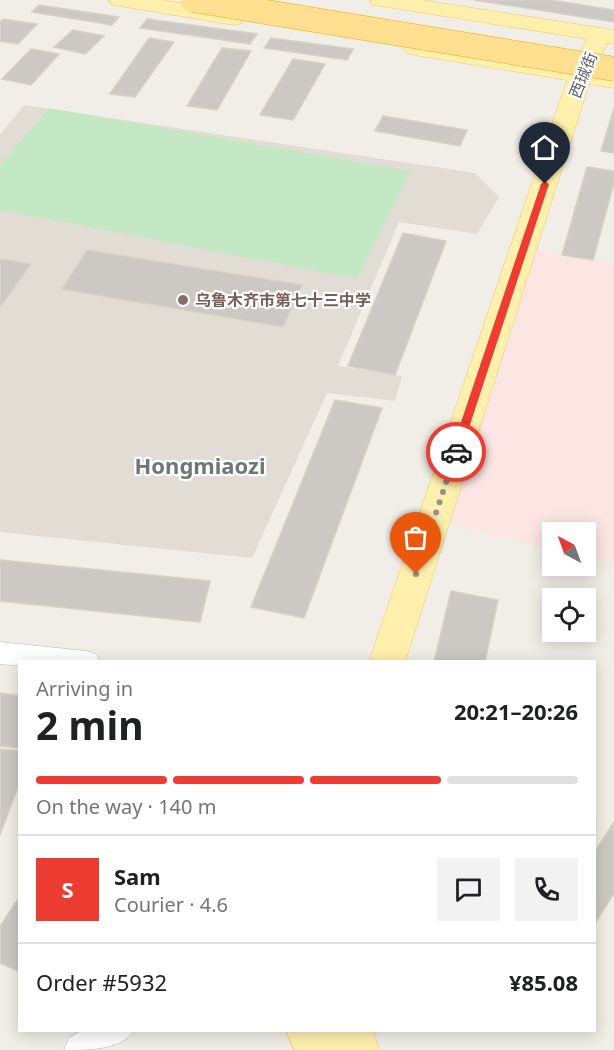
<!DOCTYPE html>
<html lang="en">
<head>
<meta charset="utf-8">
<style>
  body { margin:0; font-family:"Noto Sans","Noto Sans SC",sans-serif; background:#f2f2f2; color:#202124; height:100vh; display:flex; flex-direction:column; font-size:22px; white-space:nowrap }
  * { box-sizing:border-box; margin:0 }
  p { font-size:20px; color:#757577 }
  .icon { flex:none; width:33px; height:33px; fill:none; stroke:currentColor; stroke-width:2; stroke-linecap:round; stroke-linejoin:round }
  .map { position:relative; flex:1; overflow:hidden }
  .panel { position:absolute; left:18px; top:660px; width:578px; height:372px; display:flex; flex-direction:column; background:#fff; border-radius:0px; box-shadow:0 3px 15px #0003 }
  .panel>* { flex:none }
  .needle { width:39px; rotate:319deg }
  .buttons { position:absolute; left:542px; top:522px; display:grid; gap:12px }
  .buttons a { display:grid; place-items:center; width:54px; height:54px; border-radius:0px; background:#fff; box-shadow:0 3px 15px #0003; font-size:30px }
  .pin { position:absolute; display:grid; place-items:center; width:51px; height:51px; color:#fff; margin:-62px -26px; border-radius:50% 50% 50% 0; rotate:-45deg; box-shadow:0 0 6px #0007 }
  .pin .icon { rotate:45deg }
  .courier { position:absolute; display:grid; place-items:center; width:60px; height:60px; margin:-30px; border:4px solid #ed3c31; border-radius:50%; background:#fff; color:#222; box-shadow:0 2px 8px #0007 }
  .head em { font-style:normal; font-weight:700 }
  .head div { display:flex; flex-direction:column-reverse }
  .head { display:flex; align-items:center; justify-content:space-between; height:102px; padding:0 18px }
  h1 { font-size:39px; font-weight:700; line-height:45px }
  .bar { display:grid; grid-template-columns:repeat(4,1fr); gap:9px 6px; align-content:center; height:72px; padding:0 18px }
  .bar i { height:8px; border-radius:4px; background:#e0e0e0 }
  .bar .active { background:#ed3c31 }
  .bar p { grid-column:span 4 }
  .line { display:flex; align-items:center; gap:15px; padding:0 18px; border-top:2px solid #e0e0e0 }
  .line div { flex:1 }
  .round { display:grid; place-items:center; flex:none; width:63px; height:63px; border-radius:0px; background:#f2f2f2 }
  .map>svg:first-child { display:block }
  .education { fill:#e1ddd5 }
  .medical { fill:#fce6e4 }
  .green { fill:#c4e8c4 }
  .building { fill:#ccc9c4; stroke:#d6d0c5; stroke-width:1.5 }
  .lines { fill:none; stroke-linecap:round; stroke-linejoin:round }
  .minor-casing { stroke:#b7b9bd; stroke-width:1 }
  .major-casing { stroke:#f4c65d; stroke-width:1 }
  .minor { fill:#fff; fill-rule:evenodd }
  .major { fill:#fff0ae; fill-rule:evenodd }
  .highway-bridge-casing { stroke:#f8a500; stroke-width:25; stroke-linecap:butt }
  .highway-bridge { stroke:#ffe090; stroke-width:24 }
  .route { fill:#ed3c31 }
  .done { stroke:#919494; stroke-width:6; stroke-dasharray:0 10.8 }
  .education-dot { fill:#8d6e63; stroke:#fff; stroke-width:2 }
  .labels { text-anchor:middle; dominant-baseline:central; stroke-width:4.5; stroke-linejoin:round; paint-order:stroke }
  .street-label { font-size:16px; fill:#5e6367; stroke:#fff }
  .education-label { font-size:16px; font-weight:bold; fill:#785e54; stroke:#fff; text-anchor:start }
  .district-label { font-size:22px; font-weight:bold; fill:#6f7579; stroke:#fff }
</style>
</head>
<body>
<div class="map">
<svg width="614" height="1050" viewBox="0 0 614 1050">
  <rect width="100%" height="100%" fill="#f1eee7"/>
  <!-- education -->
  <polygon class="education" points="24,105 475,173 499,197 477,234 399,222 338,366 402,376 395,401 327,393 252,558 0,532 0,135"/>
  <!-- medical -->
  <polygon class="medical" points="524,248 614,264 614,562 585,556 585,532 552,532 552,549 433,522"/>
  <!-- green -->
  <polygon class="green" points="49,108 411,171 357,279 0,210 0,165"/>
  <!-- building -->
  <g class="building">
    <polygon points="474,0 550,0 614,10 614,22"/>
    <polygon points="39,5 119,17 112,25 32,12"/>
    <polygon points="3,19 37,24 18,44 0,41 0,22"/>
    <polygon points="147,19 257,34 250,44 140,28"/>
    <polygon points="73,30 104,36 85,54 54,47"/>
    <polygon points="149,38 174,42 135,97 110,94"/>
    <polygon points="271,38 353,49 347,60 264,48"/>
    <polygon points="222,48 251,51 217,110 187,106"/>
    <polygon points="31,49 59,54 31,85 2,79"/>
    <polygon points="293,59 325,64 293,120 260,115"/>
    <polygon points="614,108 614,153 601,151"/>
    <polygon points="383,116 467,130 460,146 375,131"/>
    <polygon points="587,167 614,171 614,183 593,260 562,255"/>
    <polygon points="403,233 446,241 395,375 348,366"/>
    <polygon points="87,250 302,285 283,327 62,289"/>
    <polygon points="0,259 31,264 0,307"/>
    <polygon points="335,400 382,408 304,618 251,607"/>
    <polygon points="0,560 210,581 200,622 0,601"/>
    <polygon points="451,591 498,600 485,662 434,662"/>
    <polygon points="0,693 20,696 20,748 0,746"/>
    <polygon points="0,749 20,751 20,781 0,835"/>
    <polygon points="614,822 614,893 594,925 594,853"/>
    <polygon points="18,899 20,899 20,972 0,963 0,926"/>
  </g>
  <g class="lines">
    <defs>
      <g id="minor">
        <polygon points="0,642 86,651 96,654 100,662 20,662 20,666 0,664"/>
        <path d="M83,1030H134C122,1050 89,1050 64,1050L69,1038Z"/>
      </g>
      <g id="major">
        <polygon points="109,0 161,0 234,11 242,13 245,18 242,23 234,25 120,6 112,5"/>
        <polygon points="370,0 422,0 614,30 614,44 607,43 594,71 614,74 614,88 589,84 405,662 369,662 567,80 415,55 407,53 404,48 407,43 415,41 573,67 587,39 381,6 373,5"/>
        <polygon points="286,1030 373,1030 379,1050 294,1050"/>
      </g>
    </defs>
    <!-- minor casing -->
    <use href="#minor" class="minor-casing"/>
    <!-- major casing -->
    <use href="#major" class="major-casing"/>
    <!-- minor -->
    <use href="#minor" class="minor"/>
    <!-- major -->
    <use href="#major" class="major"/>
    <defs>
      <polyline id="highway-bridge" points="193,0 614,69"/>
    </defs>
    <!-- highway-bridge casing -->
    <use href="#highway-bridge" class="highway-bridge-casing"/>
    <!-- highway-bridge -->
    <use href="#highway-bridge" class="highway-bridge"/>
  </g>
  <!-- route -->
  <polygon class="route" points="545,181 549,184 461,452 453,454 451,452 541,184"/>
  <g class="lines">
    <!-- done -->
    <polyline class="done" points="416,574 456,452"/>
  </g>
  <!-- markers -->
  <circle class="education-dot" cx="183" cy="300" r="6"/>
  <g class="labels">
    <!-- street labels -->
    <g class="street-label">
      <text transform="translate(583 75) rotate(-68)">西珹街</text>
    </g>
    <!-- education labels -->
    <g class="education-label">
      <text x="195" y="300">乌鲁木齐市第七十三中学</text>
    </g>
    <!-- district labels -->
    <g class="district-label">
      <text x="200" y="465">Hongmiaozi</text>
    </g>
  </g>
</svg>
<div class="buttons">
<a><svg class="needle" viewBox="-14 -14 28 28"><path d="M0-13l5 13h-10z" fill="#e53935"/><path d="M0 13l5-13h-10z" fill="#757577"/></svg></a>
<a><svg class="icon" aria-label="locate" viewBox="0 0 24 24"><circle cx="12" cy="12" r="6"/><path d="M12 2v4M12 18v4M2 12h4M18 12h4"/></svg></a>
</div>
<div class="pin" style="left:416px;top:574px;background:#ea580c"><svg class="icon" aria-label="bag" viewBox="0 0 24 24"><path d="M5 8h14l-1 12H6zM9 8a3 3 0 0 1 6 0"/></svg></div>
<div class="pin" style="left:545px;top:184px;background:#1f2937"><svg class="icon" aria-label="home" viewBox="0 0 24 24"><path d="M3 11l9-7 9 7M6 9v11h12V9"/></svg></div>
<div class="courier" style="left:456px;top:452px"><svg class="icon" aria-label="car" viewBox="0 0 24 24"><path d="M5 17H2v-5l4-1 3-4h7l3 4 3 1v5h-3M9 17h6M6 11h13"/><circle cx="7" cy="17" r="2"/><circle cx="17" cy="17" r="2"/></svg></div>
<section class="panel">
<div class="head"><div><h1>2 min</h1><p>Arriving in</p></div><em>20:21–20:26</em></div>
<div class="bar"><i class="active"></i><i class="active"></i><i class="active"></i><i></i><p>On the way · 140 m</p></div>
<div class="line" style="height:108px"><b class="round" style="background:#ed3c31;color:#fff">S</b><div><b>Sam</b><p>Courier · 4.6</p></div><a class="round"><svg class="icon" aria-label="chat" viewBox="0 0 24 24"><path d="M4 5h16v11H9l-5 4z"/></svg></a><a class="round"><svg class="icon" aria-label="phone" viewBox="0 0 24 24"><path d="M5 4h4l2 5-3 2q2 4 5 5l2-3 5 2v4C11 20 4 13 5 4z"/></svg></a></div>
<div class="line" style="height:78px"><div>Order #5932</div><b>¥85.08</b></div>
</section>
</div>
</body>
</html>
